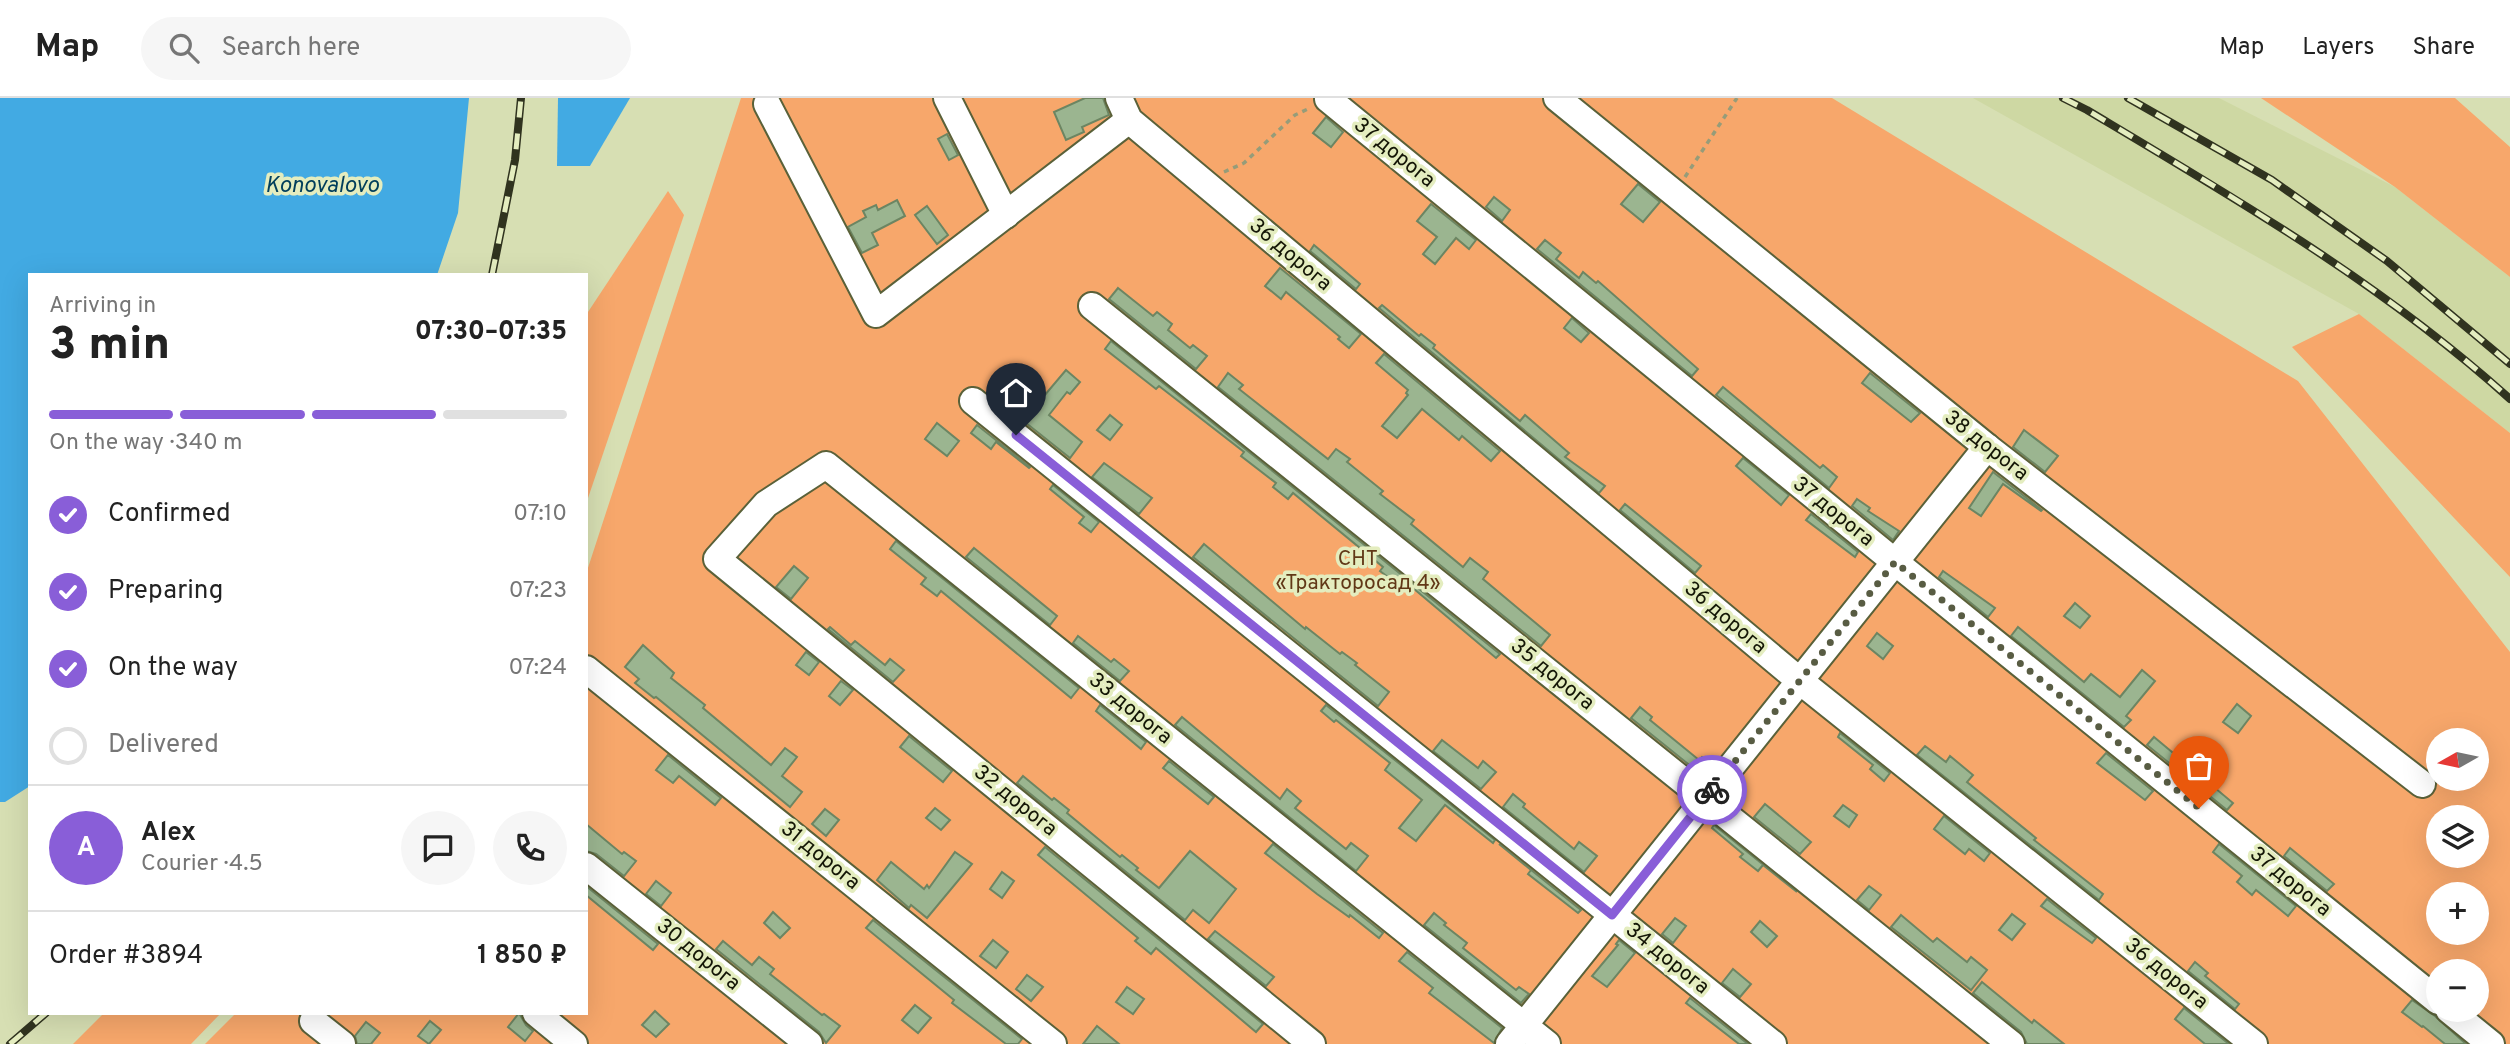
<!DOCTYPE html>
<html lang="en">
<head>
<meta charset="utf-8">
<style>
  body { margin:0; font-family:Overpass,sans-serif; background:#f6f6f6; color:#222; height:100vh; display:flex; flex-direction:column; font-size:26px; white-space:nowrap }
  * { box-sizing:border-box; margin:0 }
  p { font-size:23px; color:#767676 }
  .icon { flex:none; width:38px; height:38px; fill:none; stroke:currentColor; stroke-width:2; stroke-linecap:round; stroke-linejoin:round }
  .map { position:relative; flex:1; overflow:hidden }
  .drawer { position:absolute; left:28px; top:175px; width:560px; height:742px; display:flex; flex-direction:column; background:#fff; border-radius:0px; box-shadow:0 7px 28px #0002 }
  .drawer>* { flex:none }
  .needle { width:46px; rotate:261deg }
  .buttons { position:absolute; left:2426px; top:630px; display:grid; gap:14px }
  .buttons a { display:grid; place-items:center; width:63px; height:63px; border-radius:50%; background:#fff; box-shadow:0 7px 28px #0002; font-size:35px }
  .pin { position:absolute; display:grid; place-items:center; width:60px; height:60px; color:#fff; margin:-72px -30px; border-radius:50% 50% 50% 0; rotate:-45deg; box-shadow:0 0 7px #0007 }
  .pin .icon { rotate:45deg }
  .courier { position:absolute; display:grid; place-items:center; width:70px; height:70px; margin:-35px; border:5px solid #895ed8; border-radius:50%; background:#fff; color:#222; box-shadow:0 2px 9px #0007 }
  .head em { font-style:normal; font-weight:800 }
  .head div { display:flex; flex-direction:column-reverse }
  .head { display:flex; align-items:center; justify-content:space-between; height:119px; padding:0 21px }
  h1 { font-size:46px; font-weight:800; line-height:52px }
  .bar { display:grid; grid-template-columns:repeat(4,1fr); gap:10px 7px; align-content:center; height:84px; padding:0 21px }
  .bar i { height:9px; border-radius:5px; background:#e0e0e0 }
  .bar .on { background:#895ed8 }
  .bar p { grid-column:span 4 }
  .line { display:flex; align-items:center; gap:18px; padding:0 21px; border-top:2px solid #e0e0e0 }
  .line div { flex:1 }
  .round { display:grid; place-items:center; flex:none; width:74px; height:74px; border-radius:37px; background:#f6f6f6 }
  ol { padding:0 21px; list-style:none }
  li { display:flex; align-items:center; gap:21px; height:77px }
  li p { margin-inline-start:auto }
  li .icon { padding:7px; border-radius:50%; background:#895ed8; color:#fff; stroke-width:4 }
  li:last-child { color:#767676 }
  li i { width:38px; height:38px; border:4px solid #e0e0e0; border-radius:50% }
  header { display:flex; align-items:center; gap:42px; box-sizing:border-box; height:98px; padding:0 35px; background:#fff; border-bottom:2px solid #e0e0e0 }
  header strong { font-size:33px }
  nav { display:flex; gap:38px; margin-inline-start:auto; font-size:24px }
  .search { width:490px; height:63px; background:#f6f6f6; display:flex; align-items:center; gap:18px; box-sizing:border-box; padding:0 24px; border-radius:38px; color:#767676; font-size:26px }
  .map>svg:first-child { display:block }
  .built { fill:#ced8a3 }
  .green { fill:#f7a76b; fill-rule:evenodd }
  .water { fill:#42aae3 }
  .building { fill:#9bb590; stroke:#6c8562; stroke-width:2 }
  .lines { fill:none; stroke-linecap:round; stroke-linejoin:round }
  .minor-casing { stroke:#5a6139; stroke-width:30 }
  .path { stroke:#969c79; stroke-width:3.5; stroke-dasharray:5 5; stroke-linecap:butt }
  .minor { stroke:#fff; stroke-width:26 }
  .rail-casing { stroke:#30331f; stroke-width:8 }
  .rail { stroke:#e4edbf; stroke-width:5; stroke-dasharray:16; stroke-linecap:butt }
  .done { stroke:#585c43; stroke-width:7; stroke-dasharray:0 12.6 }
  .route { stroke:#895ed8; stroke-width:9 }
  .labels { text-anchor:middle; dominant-baseline:central; stroke-width:7; stroke-linejoin:round; paint-order:stroke }
  .street-label { font-size:21px; fill:#141606; stroke:#e4edbf }
  .park-label { font-size:21px; fill:#613817; stroke:#e4edbf }
  .water-label { font-size:23px; font-style:italic; fill:#003e5b; stroke:#e4edbf }
</style>
</head>
<body>
<header>
<strong>Map</strong>
<div class="search"><svg class="icon" aria-label="search" viewBox="0 0 24 24"><circle cx="10" cy="10" r="6"/><path d="M15 15l6 6"/></svg>Search here</div>
<nav><a>Map</a><a>Layers</a><a>Share</a></nav>
</header>
<div class="map">
<svg width="2510" height="946" viewBox="0 0 2510 946">
  <rect width="100%" height="100%" fill="#d7dfb3"/>
  <!-- built -->
  <polygon class="built" points="1973,0 2219,0 2395,89 2510,179 2510,335 2359,216"/>
  <!-- green -->
  <g class="green">
    <path d="M741,0H1832L2298,283L2510,554V946H205L236,915H586V476ZM2438,642H2476V681H2438ZM2438,719H2476V758H2438ZM2438,796H2476V835H2438ZM2438,873H2476V912H2438Z"/>
    <polygon points="2261,0 2455,0 2510,49 2510,179 2395,89"/>
    <polygon points="668,93 684,117 586,406 586,217"/>
    <polygon points="2359,216 2510,335 2510,479 2292,249"/>
    <polygon points="104,915 221,915 191,946 73,946"/>
  </g>
  <!-- water -->
  <g class="water">
    <polygon points="0,0 469,0 458,115 437,177 30,177 30,688 5,704 0,704"/>
    <polygon points="558,0 630,0 590,68 557,68"/>
  </g>
  <!-- building -->
  <g class="building">
    <polygon points="1085,0 1103,0 1109,17 1082,29 1084,34 1066,42 1054,14"/>
    <polygon points="1326,19 1343,34 1331,49 1313,35"/>
    <polygon points="947,36 958,57 949,62 938,41"/>
    <polygon points="1638,86 1660,104 1643,124 1621,106"/>
    <polygon points="1494,99 1510,112 1502,123 1486,109"/>
    <polygon points="897,102 905,118 872,135 878,147 862,155 848,129 866,119 863,113 876,107 878,112"/>
    <polygon points="1431,106 1476,142 1469,151 1456,140 1435,166 1423,156 1437,139 1417,123"/>
    <polygon points="927,108 948,137 937,146 915,117"/>
    <polygon points="1545,142 1561,155 1556,161 1579,180 1583,174 1596,185 1598,183 1698,271 1692,278 1537,151"/>
    <polygon points="1314,147 1360,186 1356,191 1310,153"/>
    <polygon points="1280,170 1361,236 1349,250 1338,241 1340,239 1286,194 1281,201 1265,188"/>
    <polygon points="1118,190 1153,218 1157,214 1172,226 1168,232 1190,250 1193,247 1207,258 1196,271 1109,201"/>
    <polygon points="1382,207 1419,238 1421,236 1435,247 1433,250 1520,323 1525,317 1569,355 1565,359 1605,388 1599,395 1379,210"/>
    <polygon points="1572,220 1589,235 1581,244 1564,230"/>
    <polygon points="1111,243 1500,556 1496,560 1401,480 1397,486 1380,473 1383,469 1293,395 1288,401 1273,389 1276,385 1241,358 1244,354 1159,288 1156,291 1105,251"/>
    <polygon points="1384,256 1500,353 1491,363 1462,338 1459,342 1422,311 1397,340 1382,328 1408,297 1406,295 1408,292 1376,265"/>
    <polygon points="1066,272 1080,284 1070,296 1067,294 1049,317 1082,344 1070,360 997,302 1004,294 1026,312 1034,301 1039,304"/>
    <polygon points="1228,275 1243,287 1239,291 1328,361 1336,351 1350,361 1347,364 1383,393 1380,396 1414,422 1411,426 1463,469 1470,460 1488,474 1483,481 1550,537 1541,548 1218,289"/>
    <polygon points="1870,275 1920,315 1911,324 1862,285"/>
    <polygon points="1723,289 1820,370 1823,367 1837,379 1829,390 1716,297"/>
    <polygon points="1110,317 1122,327 1110,342 1097,332"/>
    <polygon points="937,325 959,343 947,358 925,341"/>
    <polygon points="977,327 1030,369 1029,370 996,344 991,351 971,335"/>
    <polygon points="2024,332 2058,358 2045,374 2013,349"/>
    <polygon points="1743,360 1789,397 1781,407 1736,368"/>
    <polygon points="1104,365 1152,400 1139,416 1092,379"/>
    <polygon points="1993,374 2042,412 2041,413 2003,386 1981,418 1969,410"/>
    <polygon points="1053,387 1099,424 1091,434 1079,425 1084,419 1050,391"/>
    <polygon points="1857,401 1870,410 1868,413 1899,433 1893,442 1852,408"/>
    <polygon points="1625,406 1701,468 1695,475 1620,412"/>
    <polygon points="1811,416 1858,454 1855,459 1806,422"/>
    <polygon points="896,443 1079,590 1071,600 941,493 937,498 921,486 926,480 890,451"/>
    <polygon points="1204,446 1305,531 1306,529 1340,556 1342,554 1357,565 1355,567 1389,594 1378,608 1193,459"/>
    <polygon points="974,450 1057,518 1050,527 966,459"/>
    <polygon points="794,468 808,480 791,501 776,489"/>
    <polygon points="1943,473 1995,510 1988,519 1939,479"/>
    <polygon points="2075,505 2090,518 2080,530 2064,518"/>
    <polygon points="830,529 851,547 855,543 885,567 890,561 904,572 893,584 828,531"/>
    <polygon points="2018,529 2084,584 2091,576 2120,599 2142,572 2155,583 2126,618 2131,622 2124,629 2011,538"/>
    <polygon points="1877,535 1893,548 1883,561 1867,548"/>
    <polygon points="1078,538 1111,564 1114,561 1129,573 1120,583 1073,545"/>
    <polygon points="643,547 674,575 671,580 705,607 703,610 771,667 785,650 797,659 782,678 802,694 790,709 656,599 654,600 635,585 639,581 625,569"/>
    <polygon points="806,554 819,564 809,577 796,567"/>
    <polygon points="841,583 853,592 840,607 829,598"/>
    <polygon points="2237,606 2251,618 2238,635 2223,624"/>
    <polygon points="1100,607 1146,644 1141,651 1096,613"/>
    <polygon points="1326,607 1495,742 1493,745 1445,707 1416,743 1399,730 1422,702 1385,672 1390,665 1336,622 1334,624 1321,613"/>
    <polygon points="1640,609 1652,619 1650,622 1699,662 1702,659 1712,667 1703,678 1631,620"/>
    <polygon points="1182,619 1280,701 1287,691 1301,703 1295,710 1346,751 1351,745 1368,758 1356,773 1175,627"/>
    <polygon points="1840,635 1890,675 1884,683 1870,671 1873,667 1838,639"/>
    <polygon points="909,638 952,673 943,684 900,649"/>
    <polygon points="2154,639 2233,705 2227,712 2147,647"/>
    <polygon points="1442,642 1478,670 1483,663 1496,674 1481,691 1433,653"/>
    <polygon points="1925,648 1946,664 1950,658 1973,677 1967,684 2036,740 2034,742 2103,796 2099,802 1917,657"/>
    <polygon points="2106,655 2153,693 2145,702 2097,665"/>
    <polygon points="668,657 721,700 715,707 679,678 673,685 656,672"/>
    <polygon points="1169,663 1214,699 1208,706 1163,670"/>
    <polygon points="1023,678 1052,702 1054,700 1069,712 1067,715 1120,759 1122,757 1138,770 1136,772 1159,790 1190,753 1236,791 1209,825 1193,812 1185,822 1017,685"/>
    <polygon points="1513,696 1525,706 1523,709 1574,751 1579,744 1597,758 1584,774 1503,709"/>
    <polygon points="1765,706 1811,744 1800,756 1754,719"/>
    <polygon points="1843,707 1857,717 1849,729 1834,718"/>
    <polygon points="935,710 950,722 941,732 926,720"/>
    <polygon points="825,711 839,722 826,738 812,726"/>
    <polygon points="1944,718 1990,755 1984,763 1969,751 1965,756 1934,731"/>
    <polygon points="586,726 622,756 624,754 636,763 624,778 596,756 586,753"/>
    <polygon points="1714,727 1797,794 1763,767 1758,773 1740,759 1743,756 1712,730"/>
    <polygon points="1273,746 1383,835 1379,840 1350,817 1349,819 1317,796 1265,755"/>
    <polygon points="1499,746 1581,812 1578,815 1528,776 1531,772"/>
    <polygon points="2219,746 2296,808 2288,818 2256,792 2252,797 2237,784 2242,778 2213,754"/>
    <polygon points="1045,749 1263,926 1256,934 1156,850 1151,856 1135,843 1138,840 1038,757"/>
    <polygon points="2290,750 2334,786 2327,793 2284,758"/>
    <polygon points="955,754 972,766 927,820 911,807 909,810 877,782 891,764 924,791 927,787 929,790"/>
    <polygon points="1002,774 1014,783 1002,800 990,791"/>
    <polygon points="656,783 671,795 661,808 646,796"/>
    <polygon points="586,788 658,846 653,852 586,797"/>
    <polygon points="1869,788 1881,797 1869,812 1857,802"/>
    <polygon points="2047,801 2096,840 2092,845 2041,808"/>
    <polygon points="773,814 790,830 780,840 764,825"/>
    <polygon points="1434,815 1446,825 1444,827 1467,845 1463,850 1516,892 1519,889 1529,896 1521,905 1424,827"/>
    <polygon points="2012,816 2025,826 2012,842 1999,832"/>
    <polygon points="1901,817 1933,844 1937,840 1967,864 1971,859 1987,872 1971,892 1891,829"/>
    <polygon points="1675,820 1686,828 1673,845 1662,836"/>
    <polygon points="873,822 1022,941 1018,946 1006,946 952,905 954,902 866,830"/>
    <polygon points="1760,823 1777,838 1767,849 1751,834"/>
    <polygon points="1215,833 1274,879 1266,888 1208,841"/>
    <polygon points="993,842 1008,854 996,870 980,858"/>
    <polygon points="1619,842 1635,855 1607,889 1592,878 1618,847 1616,846"/>
    <polygon points="723,843 752,867 759,859 774,871 770,876 822,917 824,916 840,928 826,945 819,934 716,851"/>
    <polygon points="1407,854 1502,930 1494,945 1429,895 1433,890 1399,863"/>
    <polygon points="2195,864 2208,875 2205,878 2239,906 2235,911 2188,873"/>
    <polygon points="1733,871 1751,886 1740,899 1722,885"/>
    <polygon points="1027,877 1043,889 1031,903 1016,891"/>
    <polygon points="1982,884 2032,925 2034,922 2064,946 2027,946 2021,934 1973,895"/>
    <polygon points="1127,889 1144,901 1133,916 1116,904"/>
    <polygon points="1690,900 1748,946 1739,946 1686,905"/>
    <polygon points="2412,902 2435,918 2466,946 2445,946 2423,928 2422,929 2402,914"/>
    <polygon points="915,907 931,920 918,935 902,922"/>
    <polygon points="2184,910 2229,946 2205,946 2175,921"/>
    <polygon points="655,913 669,926 656,939 642,927"/>
    <polygon points="519,915 526,927 533,933 525,943 508,929"/>
    <polygon points="430,923 441,932 429,946 418,938"/>
    <polygon points="366,924 380,935 371,946 357,946 355,938"/>
    <polygon points="1097,928 1119,946 1083,946"/>
  </g>
  <g class="lines">
    <defs>
      <g id="minor">
        <polyline points="947,0 1006,117"/>
        <polyline points="1119,0 1129,22 1800,583 2254,946"/>
        <polyline points="1557,0 1987,349 2422,686"/>
        <polyline points="1328,1 1895,464 2438,903"/>
        <polyline points="767,6 876,216 1129,22"/>
        <polyline points="1092,208 2011,946"/>
        <polyline points="973,303 1773,946"/>
        <polyline points="586,571 1053,946"/>
        <polyline points="586,768 809,946"/>
        <polyline points="2449,912 2491,946"/>
        <polyline points="536,915 574,946"/>
        <polyline points="313,923 342,946"/>
        <polyline points="1312,946 717,461 766,406 826,367 1547,946"/>
        <polyline points="1509,946 1987,349"/>
      </g>
    </defs>
    <!-- minor casing -->
    <use href="#minor" class="minor-casing"/>
    <!-- path -->
    <g class="path">
      <polyline points="1224,74 1244,65 1295,17 1310,10"/>
      <polyline points="1685,79 1737,0"/>
    </g>
    <!-- minor -->
    <use href="#minor" class="minor"/>
    <defs>
      <g id="rail">
        <path d="M2063,0L2087,12C2233,99 2383,186 2510,301"/>
        <polyline points="2128,0 2272,82 2387,163 2510,266"/>
        <polyline points="492,177 515,62 521,0"/>
        <polyline points="10,946 46,915"/>
      </g>
    </defs>
    <!-- rail casing -->
    <use href="#rail" class="rail-casing"/>
    <!-- rail -->
    <use href="#rail" class="rail"/>
  </g>
  <g class="lines">
    <!-- done -->
    <polyline class="done" points="1712,692 1895,464 2199,710"/>
    <!-- route -->
    <polyline class="route" points="1016,337 1612,817 1712,692"/>
  </g>
  <g class="labels">
    <!-- street labels -->
    <g class="street-label">
      <text transform="translate(1394 55) rotate(39)">37 дорога</text>
      <text transform="translate(1290 157) rotate(40)">36 дорога</text>
      <text transform="translate(1986 348) rotate(38)">38 дорога</text>
      <text transform="translate(1833 414) rotate(39)">37 дорога</text>
      <text transform="translate(1725 520) rotate(40)">36 дорога</text>
      <text transform="translate(1552 577) rotate(39)">35 дорога</text>
      <text transform="translate(1130 611) rotate(39)">33 дорога</text>
      <text transform="translate(1015 703) rotate(39)">32 дорога</text>
      <text transform="translate(820 758) rotate(39)">31 дорога</text>
      <text transform="translate(2290 784) rotate(39)">37 дорога</text>
      <text transform="translate(698 857) rotate(39)">30 дорога</text>
      <text transform="translate(1667 861) rotate(39)">34 дорога</text>
      <text transform="translate(2166 876) rotate(39)">36 дорога</text>
    </g>
    <!-- park labels -->
    <g class="park-label">
      <text x="1358" y="461">СНТ<tspan x="1358" dy="24">«Тракторосад 4»</tspan></text>
    </g>
    <!-- water labels -->
    <g class="water-label">
      <text x="322" y="88">Konovalovo</text>
    </g>
  </g>
</svg>
<div class="buttons">
<a><svg class="needle" viewBox="-14 -14 28 28"><path d="M0-13l5 13h-10z" fill="#e53935"/><path d="M0 13l5-13h-10z" fill="#767676"/></svg></a>
<a><svg class="icon" aria-label="layers" viewBox="0 0 24 24"><path d="M12 4l9 5-9 5-9-5zM3 14l9 5 9-5"/></svg></a>
<a>+</a>
<a>−</a>
</div>
<div class="pin" style="left:2199px;top:710px;background:#ea580c"><svg class="icon" aria-label="bag" viewBox="0 0 24 24"><path d="M5 8h14l-1 12H6zM9 8a3 3 0 0 1 6 0"/></svg></div>
<div class="pin" style="left:1016px;top:337px;background:#1f2937"><svg class="icon" aria-label="home" viewBox="0 0 24 24"><path d="M3 11l9-7 9 7M6 9v11h12V9"/></svg></div>
<div class="courier" style="left:1712px;top:692px"><svg class="icon" aria-label="bike" viewBox="0 0 24 24"><circle cx="6" cy="16" r="4"/><circle cx="18" cy="16" r="4"/><path d="M6 16l4-8h5l3 8M10 8l3 8H6M13 5h3"/></svg></div>
<section class="drawer">
<div class="head"><div><h1>3 min</h1><p>Arriving in</p></div><em>07:30–07:35</em></div>
<div class="bar"><i class="on"></i><i class="on"></i><i class="on"></i><i></i><p>On the way · 340 m</p></div>
<ol>
<li><svg class="icon" aria-label="check" viewBox="0 0 24 24"><path d="M5 12l5 5 9-10"/></svg>Confirmed<p>07:10</p></li>
<li><svg class="icon" aria-label="check" viewBox="0 0 24 24"><path d="M5 12l5 5 9-10"/></svg>Preparing<p>07:23</p></li>
<li><svg class="icon" aria-label="check" viewBox="0 0 24 24"><path d="M5 12l5 5 9-10"/></svg>On the way<p>07:24</p></li>
<li><i></i>Delivered</li>
</ol>
<div class="line" style="height:126px"><b class="round" style="background:#895ed8;color:#fff">A</b><div><b>Alex</b><p>Courier · 4.5</p></div><a class="round"><svg class="icon" aria-label="chat" viewBox="0 0 24 24"><path d="M4 5h16v11H9l-5 4z"/></svg></a><a class="round"><svg class="icon" aria-label="phone" viewBox="0 0 24 24"><path d="M5 4h4l2 5-3 2q2 4 5 5l2-3 5 2v4C11 20 4 13 5 4z"/></svg></a></div>
<div class="line" style="height:91px"><div>Order #3894</div><b>1 850 ₽</b></div>
</section>
</div>
</body>
</html>
